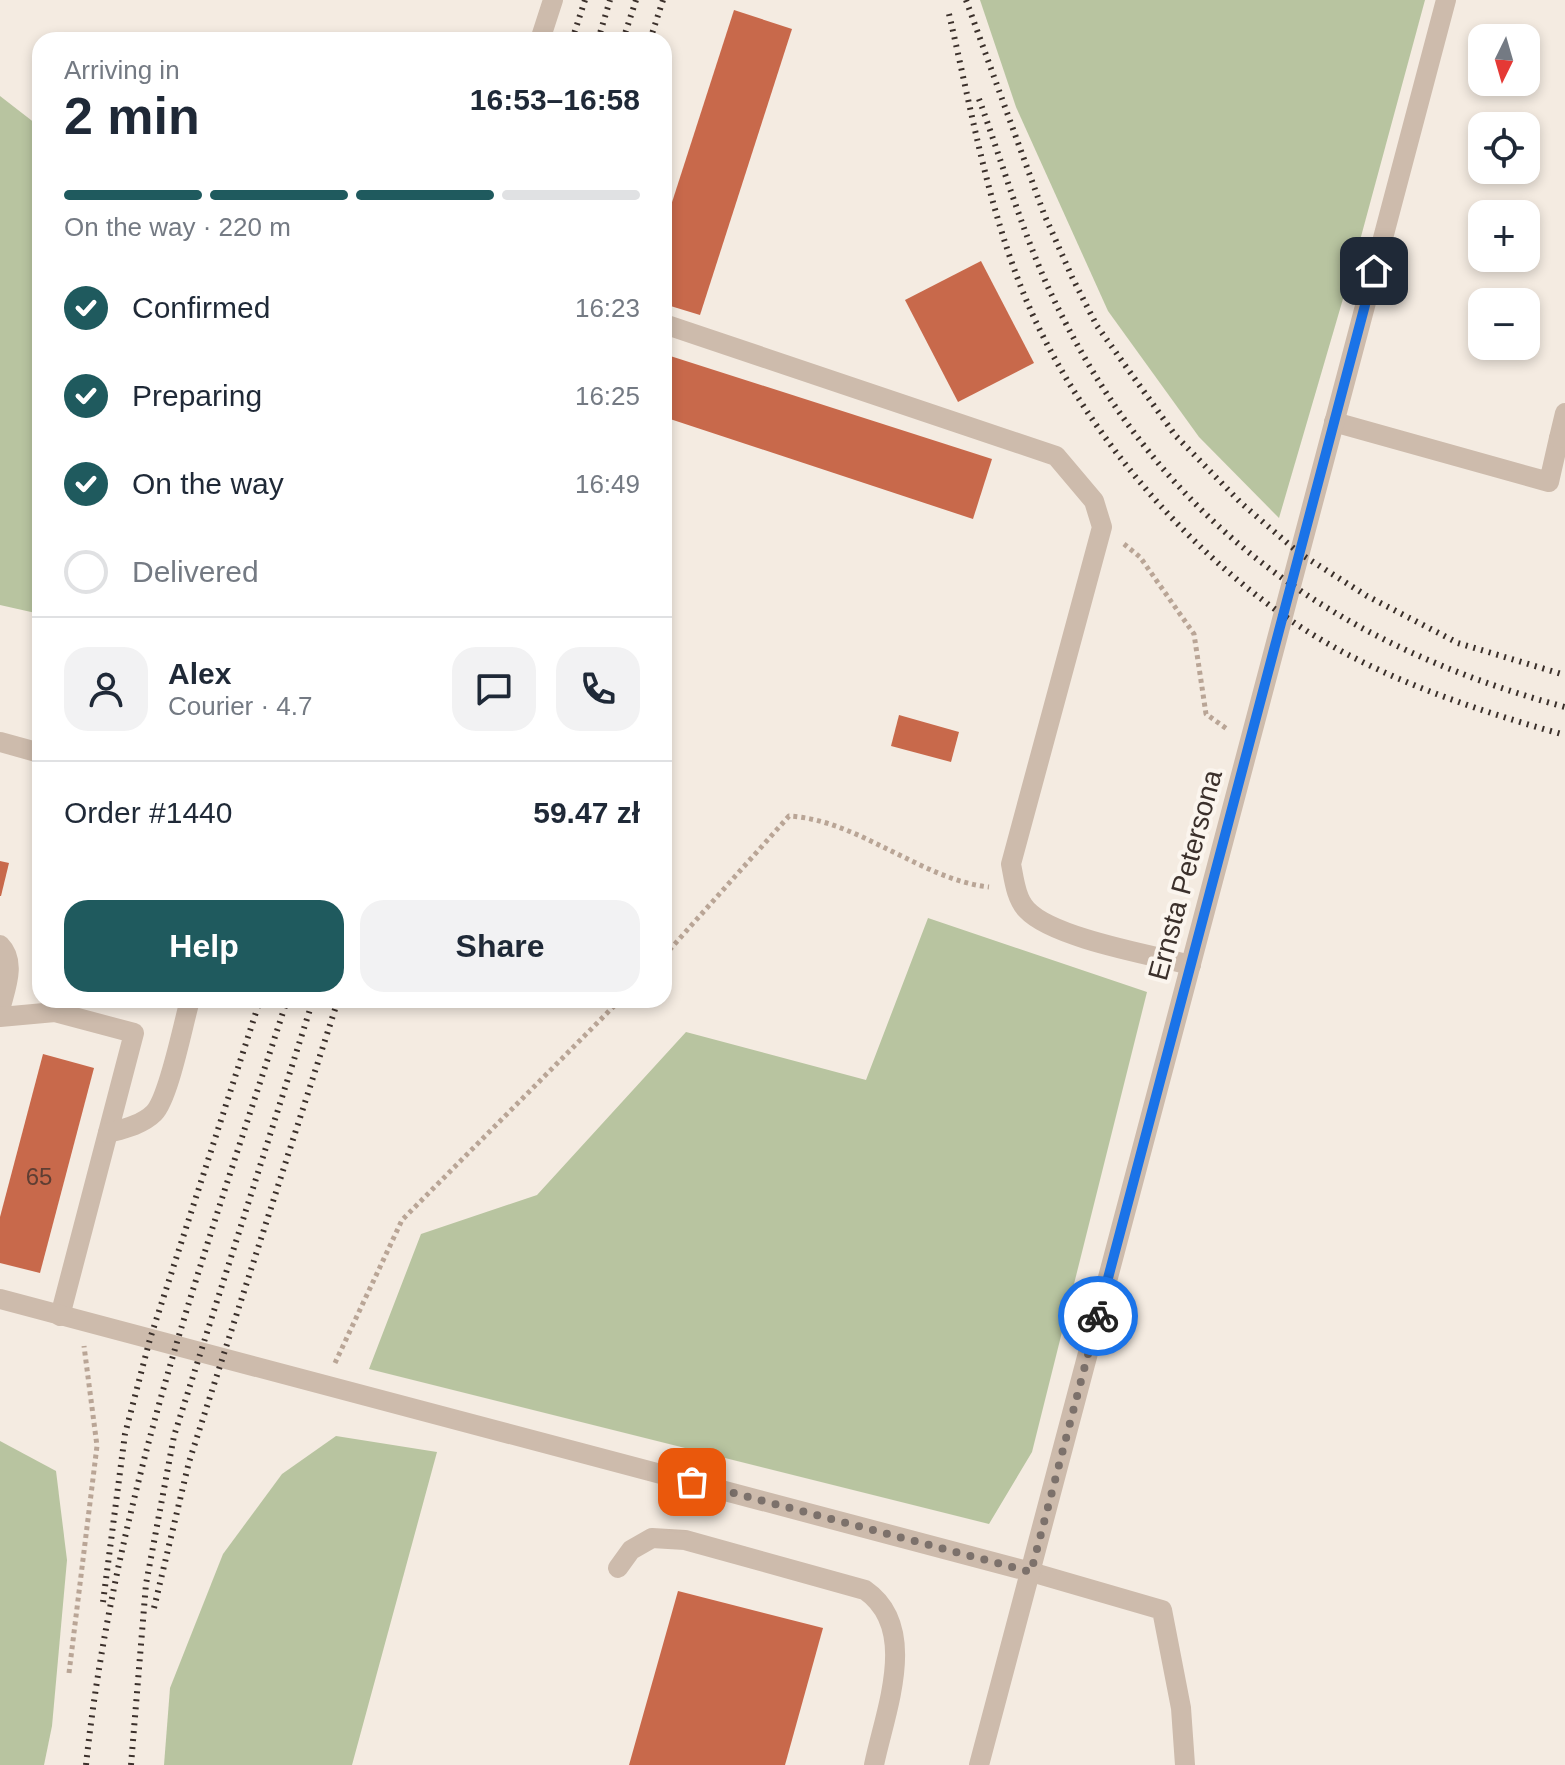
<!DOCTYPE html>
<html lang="en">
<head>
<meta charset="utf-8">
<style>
  body { margin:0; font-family:Arial,sans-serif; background:#f2f2f3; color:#1f2937; height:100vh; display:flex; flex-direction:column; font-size:30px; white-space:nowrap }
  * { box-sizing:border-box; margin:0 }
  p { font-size:26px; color:#747a83 }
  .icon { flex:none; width:44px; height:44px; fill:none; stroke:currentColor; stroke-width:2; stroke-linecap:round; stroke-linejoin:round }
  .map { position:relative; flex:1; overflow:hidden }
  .details { position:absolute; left:32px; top:32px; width:640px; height:976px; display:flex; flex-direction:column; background:#fff; border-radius:24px; box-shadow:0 4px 12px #0003 }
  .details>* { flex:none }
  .needle { width:52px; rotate:185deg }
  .fabs { position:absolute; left:1468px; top:24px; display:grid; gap:16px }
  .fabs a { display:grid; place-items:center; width:72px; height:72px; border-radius:16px; background:#fff; box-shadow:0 4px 12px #0003; font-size:40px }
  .pin { position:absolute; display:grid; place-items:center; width:68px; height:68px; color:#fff; margin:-34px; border-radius:16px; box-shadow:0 4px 12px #0006 }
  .courier { position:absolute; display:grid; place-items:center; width:80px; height:80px; margin:-40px; border:6px solid #1a73e8; border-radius:50%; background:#fff; color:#222; box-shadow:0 2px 10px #0007 }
  .overview em { font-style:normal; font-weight:600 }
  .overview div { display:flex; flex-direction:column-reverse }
  .overview { display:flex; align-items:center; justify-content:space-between; height:136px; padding:0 32px }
  h1 { font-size:52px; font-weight:600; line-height:60px }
  .bar { display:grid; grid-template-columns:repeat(4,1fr); gap:12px 8px; align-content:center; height:96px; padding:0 32px }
  .bar i { height:10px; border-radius:6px; background:#e0e1e3 }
  .bar .active { background:#1f5a5e }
  .bar p { grid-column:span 4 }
  .line { display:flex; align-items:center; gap:20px; padding:0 32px; border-top:2px solid #e0e1e3 }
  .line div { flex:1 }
  .round { display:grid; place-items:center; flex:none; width:84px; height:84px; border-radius:24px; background:#f2f2f3 }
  ol { padding:0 32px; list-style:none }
  li { display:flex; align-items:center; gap:24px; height:88px }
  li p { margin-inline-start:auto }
  li .icon { padding:8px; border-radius:50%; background:#1f5a5e; color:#fff; stroke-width:4 }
  li:last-child { color:#747a83 }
  li i { width:44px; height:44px; border:4px solid #e0e1e3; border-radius:50% }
  .button { display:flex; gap:16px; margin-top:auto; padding:16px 32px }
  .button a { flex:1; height:92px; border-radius:24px; background:#1f5a5e; color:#fff; font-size:32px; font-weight:600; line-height:92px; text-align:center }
  .button a+a { background:#f2f2f3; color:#1f2937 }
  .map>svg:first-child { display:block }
  .green { fill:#b8c4a0 }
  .building { fill:#c8694b }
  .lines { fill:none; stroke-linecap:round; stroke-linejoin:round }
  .path { stroke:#b9a596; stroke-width:5; stroke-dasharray:4 4; stroke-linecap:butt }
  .minor { stroke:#cdbbac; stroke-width:20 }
  .rail { stroke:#3b302b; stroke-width:6; stroke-dasharray:2 6; stroke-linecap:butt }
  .done { stroke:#7c716b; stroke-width:8; stroke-dasharray:0 14.4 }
  .route { stroke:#1a73e8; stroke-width:10 }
  .labels { text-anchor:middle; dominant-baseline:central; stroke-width:8; stroke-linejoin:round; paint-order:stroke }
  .number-label { font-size:24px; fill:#5e3e33 }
  .street-label { font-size:28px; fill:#3b302b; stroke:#fbf5ee }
</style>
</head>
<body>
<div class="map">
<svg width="1565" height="1765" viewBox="0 0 1565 1765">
  <rect width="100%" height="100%" fill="#f4ebe1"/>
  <!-- green -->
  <g class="green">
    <polygon points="980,0 1425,0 1359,244 1279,518 1199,437 1108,311 1016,107"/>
    <polygon points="0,96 40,127 40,614 0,605"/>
    <polygon points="928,918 1147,992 1032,1452 989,1524 369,1369 421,1234 537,1195 686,1032 866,1080"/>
    <polygon points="336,1436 437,1452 352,1765 164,1765 170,1688 223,1554 282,1474"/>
    <polygon points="0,1441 56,1471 67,1560 52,1726 44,1765 0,1765"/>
  </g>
  <!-- building -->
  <g class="building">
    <polygon points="734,10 792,29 700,315 664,304 664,227"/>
    <polygon points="981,261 1034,363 958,402 905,300"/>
    <polygon points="664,354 992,459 973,519 664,417"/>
    <polygon points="899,715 959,732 951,762 891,746"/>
    <polygon points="0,861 9,863 1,896 0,896"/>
    <polygon points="43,1054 94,1068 40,1273 0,1263 0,1217"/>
    <polygon points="678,1591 823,1628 785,1765 629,1765"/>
  </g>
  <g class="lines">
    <!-- path -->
    <g class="path">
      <polyline points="1124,544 1140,557 1194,634 1206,714 1227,729"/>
      <path d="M664,956L789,816C859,820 922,880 989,887"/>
      <polyline points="335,1363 402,1220 620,1000"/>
      <polyline points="69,1673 97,1446 84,1346"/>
    </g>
    <!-- minor -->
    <g class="minor">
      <polyline points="540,40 553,0"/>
      <path d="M664,324L1056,456L1094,501L1102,527L1011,864C1014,879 1016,899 1027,910C1053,938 1152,955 1191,965"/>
      <polyline points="1334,422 1549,482 1559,438 1565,440"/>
      <polyline points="1559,438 1565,413"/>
      <polyline points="0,742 40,753"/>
      <path d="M0,945C17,962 5,989 0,1010"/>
      <polyline points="0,1017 55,1012 134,1033 60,1316"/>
      <path d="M108,1133C123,1129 142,1125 154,1113C169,1098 183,1024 190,1000"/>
      <polyline points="0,1299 1031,1572 1162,1610 1181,1708 1185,1765"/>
      <path d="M618,1568L631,1550L652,1538L685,1540L865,1590C920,1628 885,1711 874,1765"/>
      <polyline points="979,1765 1446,0"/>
    </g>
    <!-- rail -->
    <g class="rail">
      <polyline points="966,0 1044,214 1072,277 1097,326 1175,435 1241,503 1299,553 1367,596 1458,643 1565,675"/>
      <path d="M949,14C973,116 991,226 1036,322C1090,435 1181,543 1283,615C1366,674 1468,708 1565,735"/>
      <polyline points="572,40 585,0"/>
      <polyline points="598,40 610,0"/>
      <polyline points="623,40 636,0"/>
      <polyline points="650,40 663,0"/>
      <path d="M979,99C1005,170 1026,246 1061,314C1168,527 1338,646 1565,707"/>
      <polyline points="103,1602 125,1434 150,1339 260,1000"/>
      <polyline points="154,1608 189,1462 338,1000"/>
      <path d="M86,1765C114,1502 206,1250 287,1000"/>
      <polyline points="131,1765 146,1584 174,1436 313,1000"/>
    </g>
  </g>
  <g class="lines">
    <!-- done -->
    <polyline class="done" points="692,1482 1031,1572 1098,1316"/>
    <!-- route -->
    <polyline class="route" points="1098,1316 1374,271"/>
  </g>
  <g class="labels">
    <!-- number labels -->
    <g class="number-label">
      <text x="39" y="1176">65</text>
    </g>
    <!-- street labels -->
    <g class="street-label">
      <text transform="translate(1185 875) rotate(-75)">Ernsta Petersona</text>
    </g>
  </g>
</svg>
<div class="fabs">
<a><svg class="needle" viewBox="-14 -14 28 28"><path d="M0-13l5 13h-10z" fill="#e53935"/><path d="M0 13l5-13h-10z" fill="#747a83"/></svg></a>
<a><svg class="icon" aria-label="locate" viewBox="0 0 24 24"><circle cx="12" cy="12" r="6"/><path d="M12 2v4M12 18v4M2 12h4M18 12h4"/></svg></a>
<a>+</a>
<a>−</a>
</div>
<div class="pin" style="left:692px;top:1482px;background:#ea580c"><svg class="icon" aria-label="bag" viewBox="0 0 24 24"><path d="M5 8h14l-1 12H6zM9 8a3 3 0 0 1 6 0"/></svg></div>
<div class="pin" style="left:1374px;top:271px;background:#1f2937"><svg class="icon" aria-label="home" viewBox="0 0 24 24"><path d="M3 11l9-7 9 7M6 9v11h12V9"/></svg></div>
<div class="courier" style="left:1098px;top:1316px"><svg class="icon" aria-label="bike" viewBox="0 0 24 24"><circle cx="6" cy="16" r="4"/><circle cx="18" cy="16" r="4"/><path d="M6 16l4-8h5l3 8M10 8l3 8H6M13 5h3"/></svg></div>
<section class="details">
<div class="overview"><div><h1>2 min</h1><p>Arriving in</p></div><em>16:53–16:58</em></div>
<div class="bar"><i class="active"></i><i class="active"></i><i class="active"></i><i></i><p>On the way · 220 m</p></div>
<ol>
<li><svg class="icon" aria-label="check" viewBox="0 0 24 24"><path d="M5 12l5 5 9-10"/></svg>Confirmed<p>16:23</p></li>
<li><svg class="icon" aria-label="check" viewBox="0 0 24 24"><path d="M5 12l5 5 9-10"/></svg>Preparing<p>16:25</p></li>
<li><svg class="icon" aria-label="check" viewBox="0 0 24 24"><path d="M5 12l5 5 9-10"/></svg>On the way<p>16:49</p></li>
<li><i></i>Delivered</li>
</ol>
<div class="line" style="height:144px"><a class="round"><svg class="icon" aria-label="person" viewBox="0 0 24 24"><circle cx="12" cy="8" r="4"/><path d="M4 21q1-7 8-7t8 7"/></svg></a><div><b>Alex</b><p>Courier · 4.7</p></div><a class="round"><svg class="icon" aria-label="chat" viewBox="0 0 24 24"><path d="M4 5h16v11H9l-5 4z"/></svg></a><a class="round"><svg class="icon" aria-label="phone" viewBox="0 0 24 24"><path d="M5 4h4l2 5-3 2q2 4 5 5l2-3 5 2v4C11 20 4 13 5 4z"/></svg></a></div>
<div class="line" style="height:104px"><div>Order #1440</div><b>59.47 zł</b></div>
<div class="button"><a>Help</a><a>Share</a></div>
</section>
</div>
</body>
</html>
